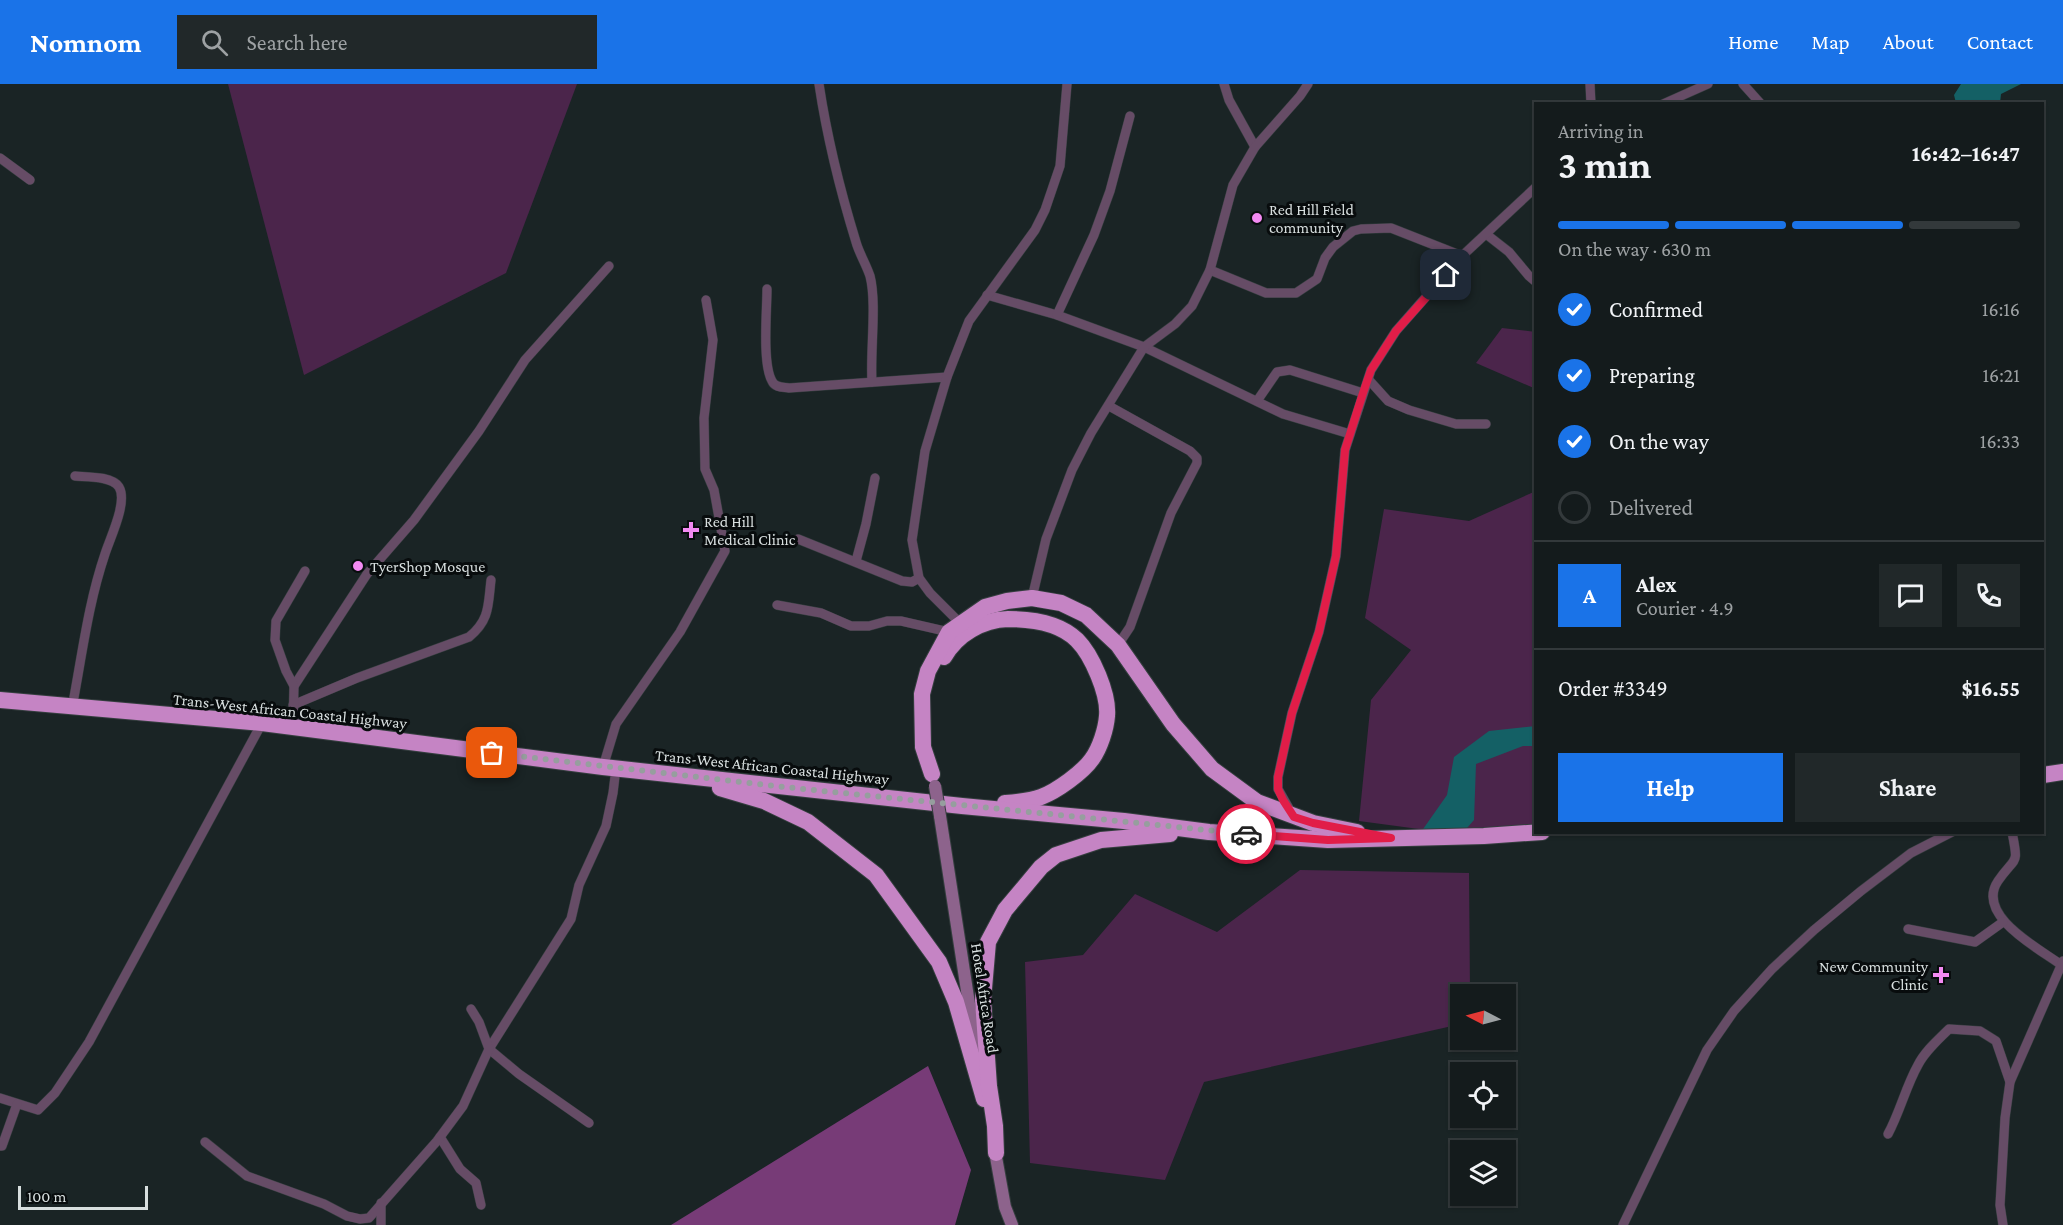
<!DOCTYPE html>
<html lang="en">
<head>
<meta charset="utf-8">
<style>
  body { margin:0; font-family:"Crimson Pro",serif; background:#212829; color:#f1f3f6; height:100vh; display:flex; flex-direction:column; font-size:22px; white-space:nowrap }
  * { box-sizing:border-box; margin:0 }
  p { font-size:20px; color:#9da1a3 }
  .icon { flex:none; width:33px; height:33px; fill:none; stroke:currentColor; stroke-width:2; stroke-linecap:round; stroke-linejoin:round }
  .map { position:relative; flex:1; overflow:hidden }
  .panel { position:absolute; left:1534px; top:18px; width:510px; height:732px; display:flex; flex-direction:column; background:#141b1c; border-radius:0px; box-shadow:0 2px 4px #0004,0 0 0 2px #33393b }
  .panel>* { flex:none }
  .needle { width:39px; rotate:276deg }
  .controls { position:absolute; left:1450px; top:900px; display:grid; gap:12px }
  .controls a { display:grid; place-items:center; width:66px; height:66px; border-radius:0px; background:#141b1c; box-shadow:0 2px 4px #0004,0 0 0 2px #33393b; font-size:30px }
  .scale { position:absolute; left:18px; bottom:15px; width:130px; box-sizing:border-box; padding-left:6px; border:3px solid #d8dfdf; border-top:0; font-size:16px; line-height:21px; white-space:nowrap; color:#d8dfdf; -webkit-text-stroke:4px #080c0d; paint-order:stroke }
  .pin { position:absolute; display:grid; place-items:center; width:51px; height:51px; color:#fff; margin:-26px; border-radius:12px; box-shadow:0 3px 9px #0006 }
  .courier { position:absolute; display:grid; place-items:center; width:60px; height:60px; margin:-30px; border:4px solid #e11d48; border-radius:50%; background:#fff; color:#222; box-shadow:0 2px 8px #0007 }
  .headline em { font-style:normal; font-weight:700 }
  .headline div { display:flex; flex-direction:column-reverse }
  .headline { display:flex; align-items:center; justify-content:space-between; height:102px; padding:0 24px }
  h1 { font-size:39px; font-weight:700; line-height:45px }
  .bar { display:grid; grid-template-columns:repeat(4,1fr); gap:9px 6px; align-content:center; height:72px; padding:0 24px }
  .bar i { height:8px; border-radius:4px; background:#33393b }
  .bar .selected { background:#1a73e8 }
  .bar p { grid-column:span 4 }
  .line { display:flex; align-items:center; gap:15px; padding:0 24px; border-top:2px solid #33393b }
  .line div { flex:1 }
  .round { display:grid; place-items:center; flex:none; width:63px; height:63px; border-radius:0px; background:#212829 }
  ol { padding:0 24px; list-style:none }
  li { display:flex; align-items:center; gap:18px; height:66px }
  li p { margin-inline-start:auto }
  li .icon { padding:6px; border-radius:50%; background:#1a73e8; color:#fff; stroke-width:4 }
  li:last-child { color:#9da1a3 }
  li i { width:33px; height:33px; border:3px solid #33393b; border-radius:50% }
  .button { display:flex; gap:12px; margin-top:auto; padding:12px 24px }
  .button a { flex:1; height:69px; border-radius:0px; background:#1a73e8; color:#fff; font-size:24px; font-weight:700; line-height:69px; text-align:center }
  .button a+a { background:#212829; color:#f1f3f6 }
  header { display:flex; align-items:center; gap:36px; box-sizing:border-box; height:84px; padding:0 30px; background:#1a73e8; color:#fff }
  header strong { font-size:28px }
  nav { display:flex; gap:33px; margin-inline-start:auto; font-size:21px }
  .search { width:420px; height:54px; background:#212829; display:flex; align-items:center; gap:15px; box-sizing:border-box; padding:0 21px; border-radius:0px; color:#9da1a3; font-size:22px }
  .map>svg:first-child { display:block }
  .green { fill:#4b254b }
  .forest { fill:#773b77 }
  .water { fill:#146065 }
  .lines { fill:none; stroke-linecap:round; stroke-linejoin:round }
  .street-casing { stroke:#353e3f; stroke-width:10 }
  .secondary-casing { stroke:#353e3f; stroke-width:14 }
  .highway-casing { stroke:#353e3f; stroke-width:18 }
  .street { stroke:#664c66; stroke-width:9 }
  .secondary { stroke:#8d638c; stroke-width:12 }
  .highway { stroke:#c584c4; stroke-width:16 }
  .secondary-bridge-casing { stroke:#353e3f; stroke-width:14; stroke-linecap:butt }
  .secondary-bridge { stroke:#8d638c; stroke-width:12 }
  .done { stroke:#969e9e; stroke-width:6; stroke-dasharray:0 10.8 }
  .route { stroke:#e11d48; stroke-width:8 }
  .poi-dot { fill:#f38af2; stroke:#080c0d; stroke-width:2 }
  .labels { text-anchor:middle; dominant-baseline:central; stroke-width:6; stroke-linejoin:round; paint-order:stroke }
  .poi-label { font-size:16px; fill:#d8dfdf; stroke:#080c0d; text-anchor:start }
  .street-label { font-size:16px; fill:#d8dfdf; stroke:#080c0d }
</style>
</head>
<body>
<header>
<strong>Nomnom</strong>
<div class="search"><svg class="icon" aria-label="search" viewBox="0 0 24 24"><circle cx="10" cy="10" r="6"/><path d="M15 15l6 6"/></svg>Search here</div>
<nav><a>Home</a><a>Map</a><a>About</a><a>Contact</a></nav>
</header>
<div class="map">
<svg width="2063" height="1141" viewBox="0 0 2063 1141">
  <rect width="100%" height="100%" fill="#1a2425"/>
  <!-- green -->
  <g class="green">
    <polygon points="228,0 577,0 506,189 304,291"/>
    <polygon points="1502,244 1536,248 1536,305 1476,279"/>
    <polygon points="1536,407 1536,736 1526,748 1471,752 1359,737 1371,616 1411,566 1365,534 1384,425 1469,437"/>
    <polygon points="1300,786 1469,789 1470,910 1461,910 1461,940 1204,998 1165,1096 1030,1079 1025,878 1083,871 1135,810 1217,848"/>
  </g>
  <!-- forest -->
  <polygon class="forest" points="928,982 971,1086 955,1141 671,1141"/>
  <!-- water -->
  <g class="water">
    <polygon points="1961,0 2021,0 2001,10 2000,19 1956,19 1954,11"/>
    <polygon points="1536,642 1536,662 1523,662 1476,680 1474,736 1460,752 1421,748 1447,711 1454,673 1489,647"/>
  </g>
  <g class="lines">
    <defs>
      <g id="street">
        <path d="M819,0C827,53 840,106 856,158C859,169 866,180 870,192C877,219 870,268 872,298"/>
        <polyline points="1224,0 1229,16 1255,63"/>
        <polyline points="1590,0 1591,20"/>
        <polyline points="1743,0 1761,20"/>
        <polyline points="1663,20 1708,0"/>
        <polyline points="0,74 30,96"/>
        <polyline points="1486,150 1509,168 1529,192 1536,198"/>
        <polyline points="1210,186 1266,209 1296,209 1317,195 1325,174 1333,163 1353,147 1361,145 1391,144 1462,172"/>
        <path d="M767,205C767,226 762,280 772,297C775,304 783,303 789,304L947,293"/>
        <polyline points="987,211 1057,231 1144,263 1283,330 1350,350"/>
        <polyline points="1057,231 1094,151 1110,107 1130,32"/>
        <polyline points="1369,296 1388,317 1409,326 1456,340 1486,340"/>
        <polyline points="1257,317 1277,288 1290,286 1363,309"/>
        <polyline points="1109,322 1190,367 1197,374 1197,379 1171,429 1130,543 1118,561"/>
        <polyline points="798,455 902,497 912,498 919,494"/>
        <polyline points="856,477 866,440 875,394"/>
        <polyline points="1032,514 1046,455 1072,386 1091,349 1144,263 1175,240 1192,222 1210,186 1233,101 1255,63 1300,12 1308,0"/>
        <polyline points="777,521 821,529 851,542 869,542 887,537 901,537 949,548"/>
        <polyline points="960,539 930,509 919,494 912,456 925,367 947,293 969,237 1035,146 1045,126 1060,82 1067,0"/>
        <polyline points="294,602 367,490 414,436 479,347 525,276 609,182"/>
        <path d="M293,621L357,594L469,553C490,536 488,521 491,496"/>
        <path d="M72,624C82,572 88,520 105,470C110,454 128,418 119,403C112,392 87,393 75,392"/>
        <polyline points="293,643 294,602 286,587 275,556 276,537 305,487"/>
        <polyline points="603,683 616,640 680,548 725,467 714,406 705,385 704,334 713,256 706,216"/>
        <polyline points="1291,728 1278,705 1278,693 1292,629 1319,548 1336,472 1345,366 1371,286 1396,247 1462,172 1536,103"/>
        <path d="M2012,748C2019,783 2016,771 1998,797C1975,831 2038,864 2060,880"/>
        <polyline points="1908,845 1975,858 2003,838"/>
        <polyline points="0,1014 38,1026 55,1009 89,958 262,639"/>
        <polyline points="589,1039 519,990 489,965 571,835 579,801 606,742 613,709 616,684"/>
        <path d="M1888,1050C1900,1028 1906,1002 1918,981C1925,967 1938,956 1949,945L1980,947L1996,957L2010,998"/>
        <polyline points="440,1053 460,1085 476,1099 481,1121"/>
        <polyline points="205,1058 247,1092 324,1120 347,1132 360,1135 369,1134 437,1057 463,1022 489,965 479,938 471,925"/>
        <polyline points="0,1062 2,1062 17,1020"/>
        <polyline points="381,1141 381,1119"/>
        <polyline points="1623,1141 1707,966 1734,927 1772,885 1814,846 1861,807 1911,769 1952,748"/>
        <polyline points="2003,1141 2000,1121 2005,1034 2010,998 2063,877"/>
      </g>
      <g id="secondary">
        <polyline points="940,732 976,965"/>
        <polyline points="994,1062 1005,1123 1012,1141"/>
      </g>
      <g id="highway">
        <path d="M944,573C957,550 982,536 1008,535C1031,535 1060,539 1077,556C1092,571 1109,610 1107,632C1106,645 1100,664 1092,675C1083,688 1057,707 1041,713C1030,717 1017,718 1005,719"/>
        <polyline points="0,616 262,639 603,683 962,722 1124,737 1209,748 1328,756 1484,752 1542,748"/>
        <polyline points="932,690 923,663 922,610 928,587 949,548 985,523 1007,517 1032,514 1061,519 1086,531 1118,561 1173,640 1212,685 1257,718 1313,739 1357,748"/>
        <polyline points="2043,691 2063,688"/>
        <polyline points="720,704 764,717 808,738 876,791 939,878 956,918 984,1015"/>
        <polyline points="996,1069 995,1042 989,1002 983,916 988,858 1005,826 1041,783 1056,771 1101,756 1170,750"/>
      </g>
    </defs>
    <!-- street casing -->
    <use href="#street" class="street-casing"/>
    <!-- secondary casing -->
    <use href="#secondary" class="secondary-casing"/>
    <!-- highway casing -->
    <use href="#highway" class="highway-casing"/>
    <!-- street -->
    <use href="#street" class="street"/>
    <!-- secondary -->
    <use href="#secondary" class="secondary"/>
    <!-- highway -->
    <use href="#highway" class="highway"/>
    <defs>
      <polyline id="secondary-bridge" points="935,702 940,732"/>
    </defs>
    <!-- secondary-bridge casing -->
    <use href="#secondary-bridge" class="secondary-bridge-casing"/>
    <!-- secondary-bridge -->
    <use href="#secondary-bridge" class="secondary-bridge"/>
  </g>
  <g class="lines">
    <!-- done -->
    <polyline class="done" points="492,669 784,703 1246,750"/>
    <!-- route -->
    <polyline class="route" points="1246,750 1328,756 1391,754 1313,739 1294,733 1283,716 1278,705 1278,693 1292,629 1319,548 1336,472 1345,366 1363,309 1371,286 1396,247 1446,191"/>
  </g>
  <!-- markers -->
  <g class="poi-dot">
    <circle cx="1257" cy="134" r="6"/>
    <path d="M688 437h6v6h6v6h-6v6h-6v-6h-6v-6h6z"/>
    <circle cx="358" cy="482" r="6"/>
    <path d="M1938 882h6v6h6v6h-6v6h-6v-6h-6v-6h6z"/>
  </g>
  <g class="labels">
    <!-- poi labels -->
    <g class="poi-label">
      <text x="1269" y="125">Red Hill Field<tspan x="1269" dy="18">community</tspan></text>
      <text x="704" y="437">Red Hill<tspan x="704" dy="18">Medical Clinic</tspan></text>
      <text x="370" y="482">TyerShop Mosque</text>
      <text x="1928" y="882" text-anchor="end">New Community<tspan x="1928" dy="18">Clinic</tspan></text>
    </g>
    <!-- street labels -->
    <g class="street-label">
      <text transform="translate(290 627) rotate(6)">Trans-West African Coastal Highway</text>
      <text transform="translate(772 683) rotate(6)">Trans-West African Coastal Highway</text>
      <text transform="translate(985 914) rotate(81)">Hotel Africa Road</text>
    </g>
  </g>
</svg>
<div class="controls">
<a><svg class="needle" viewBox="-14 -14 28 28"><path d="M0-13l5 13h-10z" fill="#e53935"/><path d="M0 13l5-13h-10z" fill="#9da1a3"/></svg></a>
<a><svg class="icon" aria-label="locate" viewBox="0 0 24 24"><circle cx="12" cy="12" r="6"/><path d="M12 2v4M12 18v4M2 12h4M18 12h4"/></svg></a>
<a><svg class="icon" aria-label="layers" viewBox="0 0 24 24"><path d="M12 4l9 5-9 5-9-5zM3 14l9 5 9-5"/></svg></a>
</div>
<div class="scale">100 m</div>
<div class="pin" style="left:492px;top:669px;background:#ea580c"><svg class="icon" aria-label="bag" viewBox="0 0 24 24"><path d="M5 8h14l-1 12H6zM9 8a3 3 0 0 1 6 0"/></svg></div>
<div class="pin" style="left:1446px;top:191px;background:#1f2937"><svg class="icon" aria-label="home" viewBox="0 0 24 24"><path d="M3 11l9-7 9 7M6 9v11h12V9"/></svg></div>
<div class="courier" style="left:1246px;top:750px"><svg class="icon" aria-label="car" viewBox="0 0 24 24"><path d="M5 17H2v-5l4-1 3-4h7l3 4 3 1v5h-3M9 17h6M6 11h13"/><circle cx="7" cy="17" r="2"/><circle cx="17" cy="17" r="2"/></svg></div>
<section class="panel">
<div class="headline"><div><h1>3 min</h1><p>Arriving in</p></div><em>16:42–16:47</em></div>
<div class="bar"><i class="selected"></i><i class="selected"></i><i class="selected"></i><i></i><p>On the way · 630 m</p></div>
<ol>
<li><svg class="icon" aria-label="check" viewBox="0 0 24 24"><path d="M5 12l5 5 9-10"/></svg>Confirmed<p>16:16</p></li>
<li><svg class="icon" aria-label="check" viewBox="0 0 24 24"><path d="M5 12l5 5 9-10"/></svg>Preparing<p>16:21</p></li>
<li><svg class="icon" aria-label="check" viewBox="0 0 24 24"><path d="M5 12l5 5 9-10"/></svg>On the way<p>16:33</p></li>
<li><i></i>Delivered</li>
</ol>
<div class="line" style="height:108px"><b class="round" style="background:#1a73e8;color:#fff">A</b><div><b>Alex</b><p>Courier · 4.9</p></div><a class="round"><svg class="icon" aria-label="chat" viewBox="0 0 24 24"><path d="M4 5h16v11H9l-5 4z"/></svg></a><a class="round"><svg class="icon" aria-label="phone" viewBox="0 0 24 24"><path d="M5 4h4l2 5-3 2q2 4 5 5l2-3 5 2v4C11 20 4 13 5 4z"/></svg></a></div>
<div class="line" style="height:78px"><div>Order #3349</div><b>$16.55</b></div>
<div class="button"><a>Help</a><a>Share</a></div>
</section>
</div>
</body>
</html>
